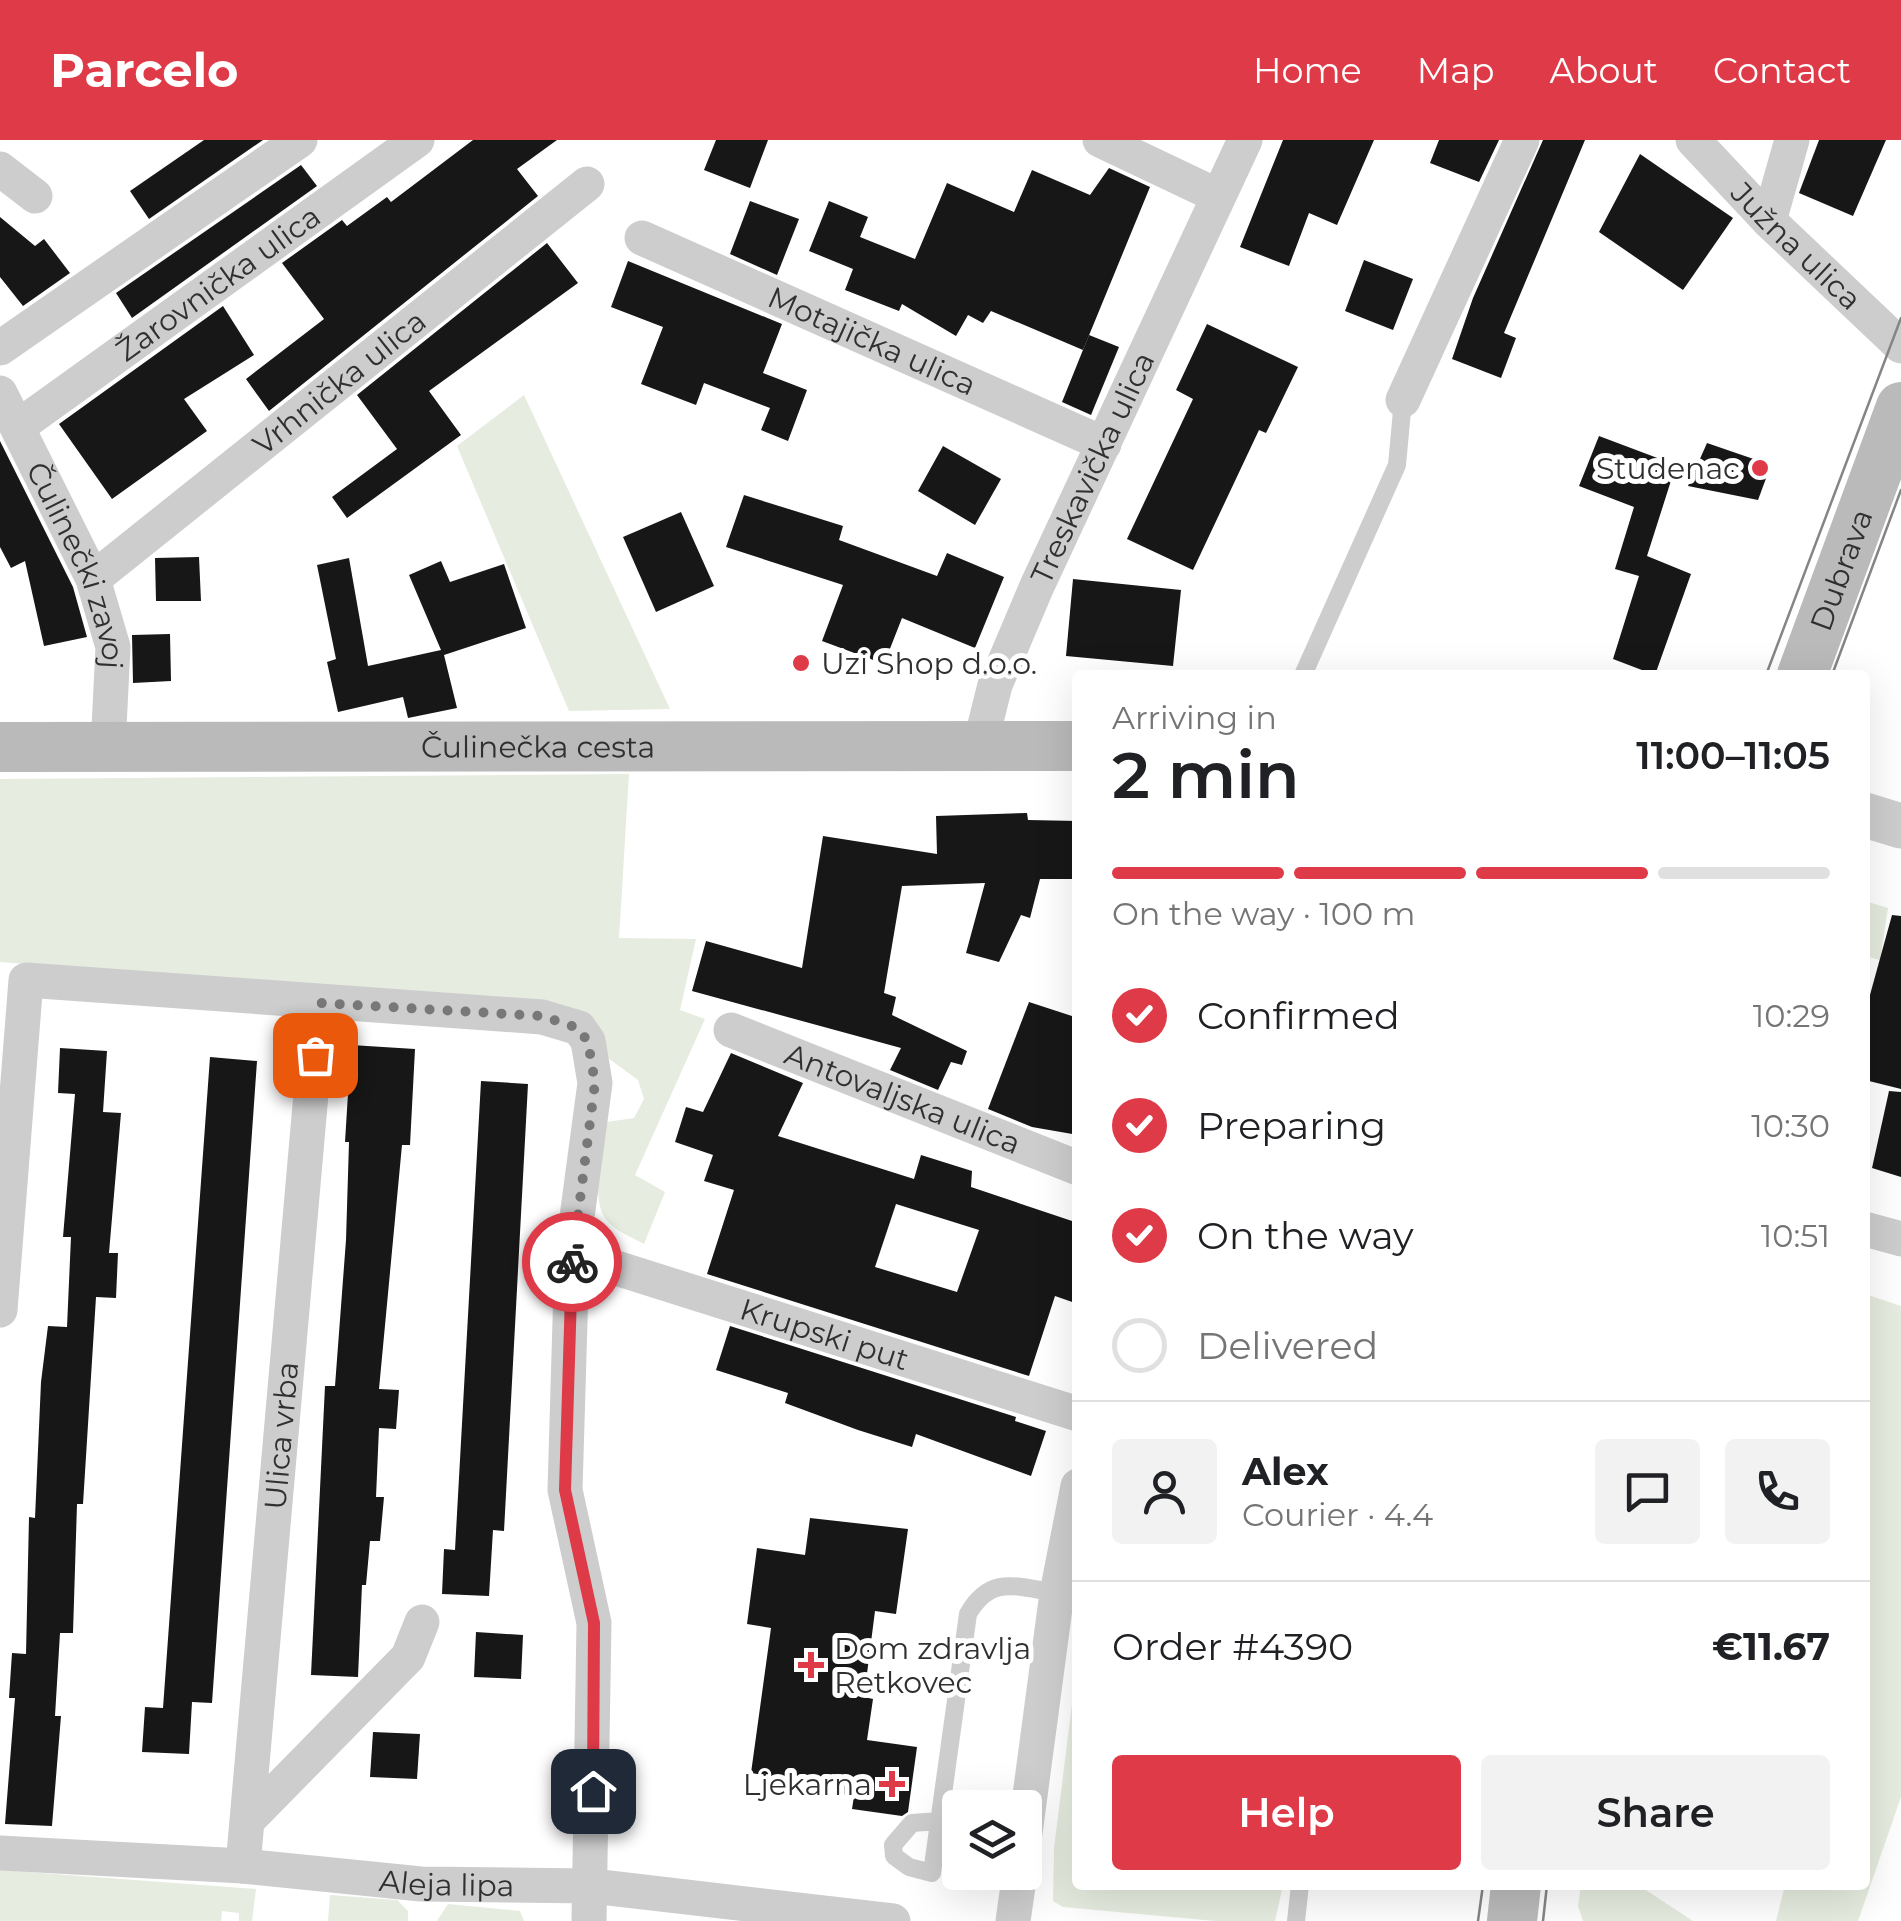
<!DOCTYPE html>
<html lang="en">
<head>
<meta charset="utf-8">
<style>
  body { margin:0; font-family:Montserrat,sans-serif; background:#f2f2f2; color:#202124; height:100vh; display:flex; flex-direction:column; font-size:38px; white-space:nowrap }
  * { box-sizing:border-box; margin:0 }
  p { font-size:32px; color:#757577 }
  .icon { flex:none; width:55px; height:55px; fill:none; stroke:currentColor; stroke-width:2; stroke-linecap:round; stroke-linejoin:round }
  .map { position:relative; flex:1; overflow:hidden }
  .details { position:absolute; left:1072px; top:530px; width:798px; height:1220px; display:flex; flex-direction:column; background:#fff; border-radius:10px; box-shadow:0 10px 40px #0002 }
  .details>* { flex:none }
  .buttons { position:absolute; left:942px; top:1650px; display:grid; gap:20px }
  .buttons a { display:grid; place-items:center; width:100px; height:100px; border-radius:10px; background:#fff; box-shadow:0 10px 40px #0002; font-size:50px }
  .pin { position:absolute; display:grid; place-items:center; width:85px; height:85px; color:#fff; margin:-42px; border-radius:20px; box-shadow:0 5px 15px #0006 }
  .courier { position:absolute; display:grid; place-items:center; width:100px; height:100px; margin:-50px; border:8px solid #df3a47; border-radius:50%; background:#fff; color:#222; box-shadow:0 2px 12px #0007 }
  .head em { font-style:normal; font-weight:600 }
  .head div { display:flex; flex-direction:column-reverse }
  .head { display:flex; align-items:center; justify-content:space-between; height:170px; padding:0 40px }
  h1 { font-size:65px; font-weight:600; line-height:75px }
  .bar { display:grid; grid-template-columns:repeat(4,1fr); gap:15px 10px; align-content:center; height:120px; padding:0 40px }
  .bar i { height:12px; border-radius:8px; background:#e0e0e0 }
  .bar .selected { background:#df3a47 }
  .bar p { grid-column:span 4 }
  .line { display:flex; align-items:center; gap:25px; padding:0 40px; border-top:2px solid #e0e0e0 }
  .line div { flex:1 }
  .round { display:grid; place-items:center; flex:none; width:105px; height:105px; border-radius:10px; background:#f2f2f2 }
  ol { padding:0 40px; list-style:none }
  li { display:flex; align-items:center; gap:30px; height:110px }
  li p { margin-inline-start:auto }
  li .icon { padding:10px; border-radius:50%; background:#df3a47; color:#fff; stroke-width:4 }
  li:last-child { color:#757577 }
  li i { width:55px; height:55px; border:5px solid #e0e0e0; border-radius:50% }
  .cta { display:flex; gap:20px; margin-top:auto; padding:20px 40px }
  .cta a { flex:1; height:115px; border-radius:10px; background:#df3a47; color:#fff; font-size:40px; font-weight:600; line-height:115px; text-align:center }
  .cta a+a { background:#f2f2f2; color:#202124 }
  header { display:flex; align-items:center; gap:60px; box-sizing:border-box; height:140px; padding:0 50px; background:#df3a47; color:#fff }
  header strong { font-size:48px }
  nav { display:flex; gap:55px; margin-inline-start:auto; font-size:35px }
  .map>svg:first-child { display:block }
  .green { fill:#e6ecdf }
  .building { fill:#171717; fill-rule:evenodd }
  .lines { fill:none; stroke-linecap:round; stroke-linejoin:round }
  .service { stroke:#cdcdcd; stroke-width:18 }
  .minor { stroke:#cdcdcd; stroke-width:35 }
  .tertiary { stroke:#cdcdcd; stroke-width:45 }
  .secondary { stroke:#bababa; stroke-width:50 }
  .tram { stroke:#858585; stroke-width:2.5 }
  .done { stroke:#787878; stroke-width:10; stroke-dasharray:0 18 }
  .route { stroke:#df3a47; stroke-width:12 }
  .poi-dot { fill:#df3a47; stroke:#fff; stroke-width:4 }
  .labels { text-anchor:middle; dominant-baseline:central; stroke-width:10; stroke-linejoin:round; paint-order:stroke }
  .street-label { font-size:30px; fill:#303030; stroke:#fff }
  .poi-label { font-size:30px; fill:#303030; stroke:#fff; text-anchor:end }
</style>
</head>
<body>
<header>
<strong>Parcelo</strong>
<nav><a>Home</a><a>Map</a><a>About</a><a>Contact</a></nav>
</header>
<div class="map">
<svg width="1901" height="1781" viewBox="0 0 1901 1781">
  <rect width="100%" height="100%" fill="#fff"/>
  <!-- green -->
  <g class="green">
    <polygon points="524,255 670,569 569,571 457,306"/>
    <path d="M629,634L619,798L696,799L680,870L705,879L635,1035L665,1052L644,1104C633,1098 618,1092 609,1083C588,1063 603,1008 607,982L634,978L644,959L638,940L608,918L501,860L0,822V639Z"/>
    <polygon points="1865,761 1888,768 1880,820 1865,816"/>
    <polygon points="1865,1154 1901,1166 1901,1657 1858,1781 1776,1781 1785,1745 1865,1745"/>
    <polygon points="1077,1524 1078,1745 1283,1745 1275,1781 1215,1781 1063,1767 1053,1761 1054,1708"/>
    <polygon points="0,1730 256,1749 252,1781 239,1781 239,1773 222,1771 221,1781 0,1781"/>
    <polygon points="1581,1745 1638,1745 1693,1781 1583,1781 1578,1766"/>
    <polygon points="330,1755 397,1760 408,1771 408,1781 328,1781"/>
    <polygon points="448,1764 520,1771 524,1781 437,1781"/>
  </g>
  <!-- building -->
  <g class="building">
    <polygon points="204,0 263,0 149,79 130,51"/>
    <polygon points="473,0 557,0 517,29 538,56 269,271 246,239 324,179 282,123 342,80 347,86 387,57 391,62"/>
    <polygon points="716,0 768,0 750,48 704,30"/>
    <polygon points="1283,0 1374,0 1337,85 1309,73 1289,126 1240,107"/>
    <polygon points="1439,0 1499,0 1479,42 1430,23"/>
    <polygon points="1543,0 1585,0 1504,193 1516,198 1501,238 1452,219 1473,158"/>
    <polygon points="1819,0 1886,0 1853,76 1799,53"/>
    <polygon points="1640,14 1733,78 1683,150 1599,92"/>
    <polygon points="301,25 317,46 132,178 116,153"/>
    <polygon points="1109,28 1150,47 1083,210 991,171 983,183 968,175 956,196 902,164 899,171 845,150 853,129 809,111 829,61 868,77 860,97 915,119 947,43 1014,72 1032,30 1090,55"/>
    <polygon points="750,61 799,79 777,135 730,114"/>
    <polygon points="0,77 35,106 44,99 70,133 23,166 0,137"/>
    <polygon points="547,103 578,143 429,251 461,295 347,378 332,357 397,309 357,255"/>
    <polygon points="1364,120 1413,139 1393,190 1345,171"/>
    <polygon points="628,121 782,184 763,233 807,250 788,301 761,290 770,268 704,243 696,265 641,244 663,187 611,167"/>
    <polygon points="223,166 254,215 184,259 207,291 112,359 59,284"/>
    <polygon points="1207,184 1298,227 1266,293 1259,290 1193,430 1127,399 1193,259 1176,250"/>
    <polygon points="1089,195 1119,207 1091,275 1062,262"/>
    <polygon points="1599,296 1676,325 1647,416 1691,434 1655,535 1613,519 1639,436 1615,429 1634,367 1579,346"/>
    <polygon points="0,301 73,447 87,497 44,506 25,421 11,428 0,407"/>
    <polygon points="1707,303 1771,325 1758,360 1688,346"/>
    <polygon points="943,306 1001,339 975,385 918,351"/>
    <polygon points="744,355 843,386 839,400 937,436 947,413 1004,437 975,508 902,478 884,524 822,501 843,445 726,407"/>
    <polygon points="681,372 714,446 656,472 623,397"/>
    <polygon points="199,417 201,461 156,461 155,418"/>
    <polygon points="349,418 368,526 441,510 409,435 441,421 450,442 504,424 526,488 444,515 457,568 408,578 403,557 338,572 327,522 336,519 317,425"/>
    <polygon points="1073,439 1181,450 1173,526 1066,516"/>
    <polygon points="170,494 171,541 133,543 132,495"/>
    <polygon points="1027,673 1028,680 1078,681 1078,739 1040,739 1030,778 1021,775 999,822 966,813 985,743 902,746 884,853 896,857 892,875 967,911 962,925 951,922 938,950 890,930 901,908 692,851 706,801 802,828 823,696 937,714 936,676"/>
    <polygon points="1892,775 1901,776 1901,949 1865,940 1865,873"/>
    <polygon points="1029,862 1078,878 1078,995 1032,987 988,969"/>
    <polygon points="351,905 415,909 410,1005 402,1005 379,1249 399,1250 396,1289 379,1288 376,1357 384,1357 380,1401 370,1401 366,1445 362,1445 358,1537 311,1535 325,1246 335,1246 346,1100 349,1002 345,1002"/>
    <polygon points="60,908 107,911 103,972 121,973 109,1113 118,1113 116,1158 96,1157 83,1364 77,1364 73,1493 60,1493 55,1576 61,1576 52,1686 5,1684 15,1558 9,1558 12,1513 26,1514 29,1377 35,1378 41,1242 48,1186 67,1187 71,1097 63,1097 75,954 58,953"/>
    <path d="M731,913L803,943L778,996L914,1039L921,1015L972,1031L971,1047L1078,1083V1164L1055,1156L1029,1236L707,1134L734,1050L704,1041L713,1015L675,1002L686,967L703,972ZM896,1064L979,1090L957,1152L875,1127Z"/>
    <polygon points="210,917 257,921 212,1563 192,1562 189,1614 142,1612 145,1567 163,1568"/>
    <polygon points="481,941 528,944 504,1391 493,1390 489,1456 442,1454 444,1409 455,1410"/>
    <polygon points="1889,951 1901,952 1901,1037 1872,1028"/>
    <polygon points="730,1186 1016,1277 1015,1281 1046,1291 1031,1336 916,1294 912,1307 858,1290 785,1263 788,1253 716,1230"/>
    <polygon points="810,1378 908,1389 896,1474 875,1471 864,1557 873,1559 867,1600 917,1607 908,1672 902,1676 852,1669 854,1656 814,1650 814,1643 751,1633 771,1488 747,1484 757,1408 805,1415"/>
    <polygon points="476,1492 523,1495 521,1539 474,1537"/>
    <polygon points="373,1592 420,1594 417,1639 370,1637"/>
  </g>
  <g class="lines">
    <!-- service -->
    <g class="service">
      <polyline points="1303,535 1397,325 1403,260"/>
      <path d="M939,1681L912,1683L893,1705L894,1716L909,1727L932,1733L968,1474C991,1434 1017,1447 1057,1453"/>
      <polyline points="1296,1781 1300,1745"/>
    </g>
    <!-- minor -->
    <g class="minor">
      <polyline points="1100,0 1218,56"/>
      <path id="s1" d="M1693,0L1769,81L1901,206"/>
      <polyline points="0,29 35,56"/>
      <polyline points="1769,81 1792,0"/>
      <path id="s2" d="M642,98L1104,304"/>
      <polyline points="0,208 300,0"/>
      <path id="s3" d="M0,253L93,439L113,507L108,608"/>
      <polyline points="1403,260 1522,0"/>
      <path id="s4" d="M19,286L417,0"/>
      <path id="s5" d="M93,439L587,44"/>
      <path id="s6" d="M980,605L995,545L1037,446L1245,0"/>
      <path id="s7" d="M731,890L1078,1028"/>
      <polyline points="1865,1089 1901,1099"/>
      <path id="s8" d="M572,1114L1078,1274"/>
      <polyline points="0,1170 26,840 542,877 579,888 588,901 595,943 572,1114 565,1350 594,1483 589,1781"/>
      <polyline points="248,1680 408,1517 422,1482"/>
      <polyline points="1025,1693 1057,1453 1078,1346"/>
      <path id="s9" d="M0,1713L243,1726L421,1744L592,1746L893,1781"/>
      <path id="s10" d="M243,1726L319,863"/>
      <polyline points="1013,1781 1020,1732"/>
    </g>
    <!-- tertiary -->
    <polyline class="tertiary" points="1865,675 1901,686"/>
    <!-- secondary -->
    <g class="secondary">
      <path id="s11" d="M1802,535L1901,267"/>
      <path id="s12" d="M0,607L1078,606"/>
      <polyline points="1512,1781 1516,1745"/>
    </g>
    <!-- tram -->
    <g class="tram">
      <polyline points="1766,535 1901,178"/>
      <polyline points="1832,535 1901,350"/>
      <polyline points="1478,1781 1483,1745"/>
      <polyline points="1543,1781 1547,1745"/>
    </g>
  </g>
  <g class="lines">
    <!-- done -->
    <polyline class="done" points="315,915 320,863 542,876 578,888 588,902 595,943 572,1122"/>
    <!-- route -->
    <polyline class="route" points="572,1122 565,1350 594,1483 593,1651"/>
  </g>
  <!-- markers -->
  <g class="poi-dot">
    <circle cx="1760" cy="328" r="10"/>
    <circle cx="801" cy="523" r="10"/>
    <path d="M806 1510h10v10h10v10h-10v10h-10v-10h-10v-10h10z"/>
    <path d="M887 1629h10v10h10v10h-10v10h-10v-10h-10v-10h10z"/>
  </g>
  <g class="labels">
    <!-- street labels -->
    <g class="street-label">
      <text stroke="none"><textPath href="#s1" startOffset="148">Južna ulica</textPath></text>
      <text stroke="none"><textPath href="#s4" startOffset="245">Žarovnička ulica</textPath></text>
      <text stroke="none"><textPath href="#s2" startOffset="252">Motajička ulica</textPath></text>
      <text stroke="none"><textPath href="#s5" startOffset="315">Vrhnička ulica</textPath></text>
      <text stroke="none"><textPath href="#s6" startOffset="300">Treskavička ulica</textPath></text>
      <text stroke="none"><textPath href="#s3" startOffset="190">Čulinečki zavoj</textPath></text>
      <text stroke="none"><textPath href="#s11" startOffset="112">Dubrava</textPath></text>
      <text stroke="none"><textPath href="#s12" startOffset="538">Čulinečka cesta</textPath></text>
      <text stroke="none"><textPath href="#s7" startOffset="185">Antovaljska ulica</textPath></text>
      <text stroke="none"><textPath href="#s8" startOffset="265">Krupski put</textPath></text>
      <text stroke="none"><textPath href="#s10" startOffset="432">Ulica vrba</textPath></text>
      <text stroke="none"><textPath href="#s9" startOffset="448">Aleja lipa</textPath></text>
    </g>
    <!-- poi labels -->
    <g class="poi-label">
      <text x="1740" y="328">Studenac</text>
      <text x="821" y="523" text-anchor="start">Uzi Shop d.o.o.</text>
      <text x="834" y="1508" text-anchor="start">Dom zdravlja<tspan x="834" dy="34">Retkovec</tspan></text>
      <text x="872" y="1644">Ljekarna</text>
    </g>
  </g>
</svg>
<div class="buttons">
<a><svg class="icon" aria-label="layers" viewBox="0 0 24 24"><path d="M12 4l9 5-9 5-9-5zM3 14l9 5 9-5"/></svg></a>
</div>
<div class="pin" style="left:315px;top:915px;background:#ea580c"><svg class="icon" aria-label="bag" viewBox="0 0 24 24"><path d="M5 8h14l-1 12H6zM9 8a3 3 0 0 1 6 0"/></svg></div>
<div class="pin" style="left:593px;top:1651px;background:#1f2937"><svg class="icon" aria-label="home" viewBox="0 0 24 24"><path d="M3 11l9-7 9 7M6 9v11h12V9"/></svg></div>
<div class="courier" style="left:572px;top:1122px"><svg class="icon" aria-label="bike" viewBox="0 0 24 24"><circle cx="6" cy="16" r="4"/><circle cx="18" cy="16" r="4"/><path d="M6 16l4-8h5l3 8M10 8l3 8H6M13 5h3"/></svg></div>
<section class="details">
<div class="head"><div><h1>2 min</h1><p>Arriving in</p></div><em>11:00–11:05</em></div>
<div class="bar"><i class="selected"></i><i class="selected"></i><i class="selected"></i><i></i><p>On the way · 100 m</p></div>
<ol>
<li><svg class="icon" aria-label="check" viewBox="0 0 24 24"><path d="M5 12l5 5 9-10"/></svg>Confirmed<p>10:29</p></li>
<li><svg class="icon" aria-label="check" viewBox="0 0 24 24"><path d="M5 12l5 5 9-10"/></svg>Preparing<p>10:30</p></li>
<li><svg class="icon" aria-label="check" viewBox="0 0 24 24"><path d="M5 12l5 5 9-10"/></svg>On the way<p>10:51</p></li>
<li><i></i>Delivered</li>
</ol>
<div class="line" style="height:180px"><a class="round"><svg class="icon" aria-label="person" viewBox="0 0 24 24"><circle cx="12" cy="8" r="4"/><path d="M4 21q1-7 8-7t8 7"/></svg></a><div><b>Alex</b><p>Courier · 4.4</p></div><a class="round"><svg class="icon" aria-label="chat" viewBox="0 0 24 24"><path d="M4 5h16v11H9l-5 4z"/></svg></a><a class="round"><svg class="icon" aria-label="phone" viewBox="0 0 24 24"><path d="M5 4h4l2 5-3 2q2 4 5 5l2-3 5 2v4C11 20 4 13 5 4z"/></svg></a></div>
<div class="line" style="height:130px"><div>Order #4390</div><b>€11.67</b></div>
<div class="cta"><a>Help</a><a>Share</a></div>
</section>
</div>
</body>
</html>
